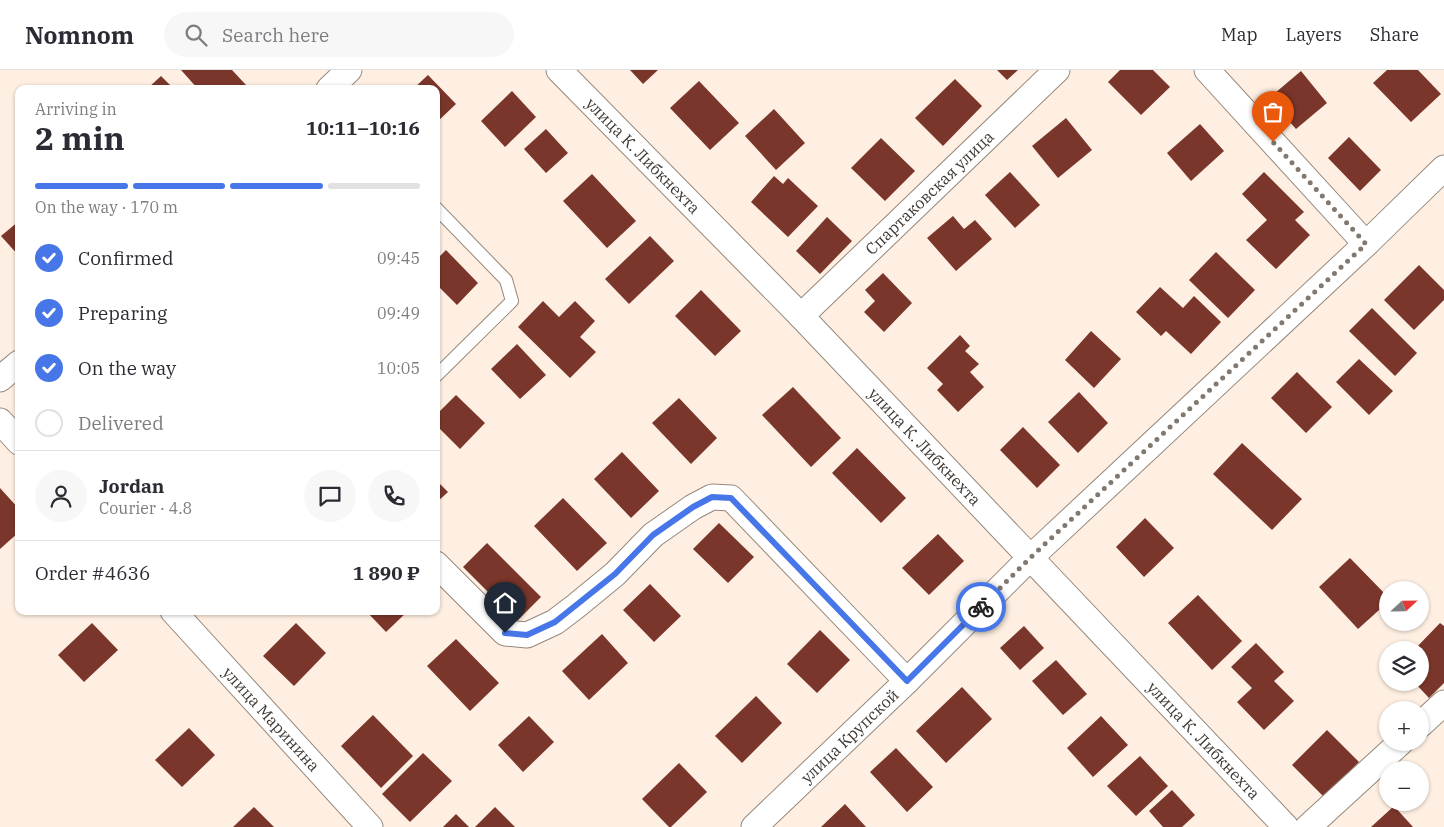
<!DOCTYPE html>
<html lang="en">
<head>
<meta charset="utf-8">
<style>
  body { margin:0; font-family:"IBM Plex Serif",serif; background:#f7f7f7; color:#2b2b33; height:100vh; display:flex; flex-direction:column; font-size:19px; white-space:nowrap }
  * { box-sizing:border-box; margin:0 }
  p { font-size:16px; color:#7c7c81 }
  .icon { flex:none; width:28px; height:28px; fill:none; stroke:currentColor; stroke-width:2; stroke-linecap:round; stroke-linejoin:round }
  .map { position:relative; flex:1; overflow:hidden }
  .details { position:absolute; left:15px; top:15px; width:425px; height:530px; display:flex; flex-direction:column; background:#fff; border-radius:10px; box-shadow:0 1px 4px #0004 }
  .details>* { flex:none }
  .needle { width:32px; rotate:68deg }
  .fabs { position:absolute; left:1379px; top:511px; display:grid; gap:10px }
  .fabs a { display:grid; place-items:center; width:50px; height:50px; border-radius:50%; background:#fff; box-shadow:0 1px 4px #0004; font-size:25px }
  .pin { position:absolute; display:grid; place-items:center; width:42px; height:42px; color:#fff; margin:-51px -21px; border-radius:50% 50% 50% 0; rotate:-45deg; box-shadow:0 0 5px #0007 }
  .pin .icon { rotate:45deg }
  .courier { position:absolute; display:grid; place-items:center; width:50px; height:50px; margin:-25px; border:4px solid #4776e8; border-radius:50%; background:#fff; color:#222; box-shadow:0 1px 6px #0007 }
  .headline em { font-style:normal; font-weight:800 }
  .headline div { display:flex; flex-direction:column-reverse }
  .headline { display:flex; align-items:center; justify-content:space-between; height:85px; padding:0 20px }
  h1 { font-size:32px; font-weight:800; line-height:38px }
  .bar { display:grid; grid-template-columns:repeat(4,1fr); gap:8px 5px; align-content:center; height:60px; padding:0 20px }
  .bar i { height:6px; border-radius:4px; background:#e1e1e2 }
  .bar .current { background:#4776e8 }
  .bar p { grid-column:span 4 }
  .line { display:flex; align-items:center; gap:12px; padding:0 20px; border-top:1px solid #e1e1e2 }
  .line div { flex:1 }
  .round { display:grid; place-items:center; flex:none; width:52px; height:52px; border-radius:26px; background:#f7f7f7 }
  ol { padding:0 20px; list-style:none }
  li { display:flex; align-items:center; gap:15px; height:55px }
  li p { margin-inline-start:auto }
  li .icon { padding:5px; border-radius:50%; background:#4776e8; color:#fff; stroke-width:4 }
  li:last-child { color:#7c7c81 }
  li i { width:28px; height:28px; border:2px solid #e1e1e2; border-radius:50% }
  header { display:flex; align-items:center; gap:30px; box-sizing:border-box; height:70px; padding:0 25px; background:#fff; border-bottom:1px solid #e1e1e2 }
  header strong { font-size:24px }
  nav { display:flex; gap:28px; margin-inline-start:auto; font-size:18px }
  .search { width:350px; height:45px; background:#f7f7f7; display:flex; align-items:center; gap:12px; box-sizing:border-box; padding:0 18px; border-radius:28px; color:#7c7c81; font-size:19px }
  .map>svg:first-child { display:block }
  .building { fill:#7b362b }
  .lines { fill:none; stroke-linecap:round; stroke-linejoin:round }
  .service-casing { stroke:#95887c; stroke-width:14 }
  .minor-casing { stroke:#95887c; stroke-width:27 }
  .service { stroke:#fff; stroke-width:12 }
  .minor { stroke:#fff; stroke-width:25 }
  .done { stroke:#817870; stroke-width:5; stroke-dasharray:0 9 }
  .route { stroke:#4776e8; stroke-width:6 }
  .labels { text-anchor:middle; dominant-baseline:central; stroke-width:5; stroke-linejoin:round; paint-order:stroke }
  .street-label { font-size:16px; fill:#3e3833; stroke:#fff }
</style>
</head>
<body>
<header>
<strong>Nomnom</strong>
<div class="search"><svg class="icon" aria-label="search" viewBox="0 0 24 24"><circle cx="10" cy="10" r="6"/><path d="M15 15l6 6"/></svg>Search here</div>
<nav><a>Map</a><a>Layers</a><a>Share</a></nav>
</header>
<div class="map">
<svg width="1444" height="757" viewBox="0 0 1444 757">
  <rect width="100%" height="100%" fill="#feefe2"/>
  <!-- building -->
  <g class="building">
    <polygon points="181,0 232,0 247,16 244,19 198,19"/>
    <polygon points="630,0 658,0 643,14"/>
    <polygon points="997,0 1018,0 1007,10"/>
    <polygon points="1120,0 1153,0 1170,17 1141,45 1108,12"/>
    <polygon points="1387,0 1418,0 1441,24 1411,52 1373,13"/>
    <polygon points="1301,1 1327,33 1296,59 1269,28"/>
    <polygon points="428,5 456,34 436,53 436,19 413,19"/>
    <polygon points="161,6 174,19 147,19"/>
    <polygon points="955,9 982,36 943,76 915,48"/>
    <polygon points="699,11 739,53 710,80 670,38"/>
    <polygon points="512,21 536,47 505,77 481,51"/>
    <polygon points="774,39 805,73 776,100 745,66"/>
    <polygon points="1066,48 1092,80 1058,108 1032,76"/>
    <polygon points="1200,54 1224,81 1191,111 1167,83"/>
    <polygon points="546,59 568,83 546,103 524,79"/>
    <polygon points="1349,67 1381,100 1360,121 1328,88"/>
    <polygon points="881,68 915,101 885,131 851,98"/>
    <polygon points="1010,102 1040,135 1015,158 985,125"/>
    <polygon points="1264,102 1304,142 1295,150 1310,165 1276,199 1246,170 1267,150 1242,124"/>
    <polygon points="592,104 636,151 607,178 563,131"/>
    <polygon points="774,106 783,114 788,108 818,136 788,167 751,132"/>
    <polygon points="953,146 964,159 975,150 992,169 956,201 927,168"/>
    <polygon points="827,147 852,171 820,204 796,181"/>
    <polygon points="19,151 19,186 1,166"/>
    <polygon points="650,166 674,191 629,234 605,209"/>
    <polygon points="446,180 478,213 457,235 436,214 436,190"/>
    <polygon points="1216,182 1255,220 1228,248 1189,210"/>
    <polygon points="1419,195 1444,220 1444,230 1414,260 1384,230"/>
    <polygon points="883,203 912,233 884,262 864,242 875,231 865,220"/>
    <polygon points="1160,217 1183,238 1194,226 1221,252 1191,284 1166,261 1161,266 1136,242"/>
    <polygon points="701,220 741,261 715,286 675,246"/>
    <polygon points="543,231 559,247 575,231 595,251 580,267 596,282 570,308 518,257"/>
    <polygon points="1372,238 1417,283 1395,306 1349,261"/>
    <polygon points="1091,261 1121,289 1094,318 1065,290"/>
    <polygon points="960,265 970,276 965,281 979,294 970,302 984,317 958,342 937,320 943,314 927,298"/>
    <polygon points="517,274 546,305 520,329 491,299"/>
    <polygon points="1359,289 1393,321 1369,345 1336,312"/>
    <polygon points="1297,302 1332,337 1306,363 1271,328"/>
    <polygon points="793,317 841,368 811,397 762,345"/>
    <polygon points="1079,322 1108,353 1078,383 1048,352"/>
    <polygon points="456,325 485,353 460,379 436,355 436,345"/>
    <polygon points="679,328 717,368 691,394 652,353"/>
    <polygon points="1023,357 1060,395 1037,418 1000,380"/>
    <polygon points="1242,373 1302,429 1272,460 1213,404"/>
    <polygon points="857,378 906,428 881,453 832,403"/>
    <polygon points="622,382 659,421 631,448 594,409"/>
    <polygon points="436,410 448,422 436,433"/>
    <polygon points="0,418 19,439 19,462 0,479"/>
    <polygon points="563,428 607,473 577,501 534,456"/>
    <polygon points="1145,448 1174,478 1144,507 1116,477"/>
    <polygon points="719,453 754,487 728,513 693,479"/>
    <polygon points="938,464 964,491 929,525 902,498"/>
    <polygon points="487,473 541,527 517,551 463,497"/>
    <polygon points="1350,488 1388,527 1388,532 1358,559 1319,517"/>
    <polygon points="650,514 681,546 654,572 623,540"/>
    <polygon points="1198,525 1242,571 1212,600 1168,553"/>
    <polygon points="366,541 408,541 386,562"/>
    <polygon points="92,553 118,580 84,612 58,585"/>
    <polygon points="296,553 326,583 294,616 263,586"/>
    <polygon points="1440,553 1444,556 1444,613 1429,628 1414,612 1420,612 1420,580 1414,580"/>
    <polygon points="1024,556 1044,578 1020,600 1000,578"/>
    <polygon points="820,560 850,590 817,623 787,594"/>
    <polygon points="602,564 628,593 589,630 562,601"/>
    <polygon points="456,569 499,613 470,641 427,596"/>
    <polygon points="1256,573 1284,602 1274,611 1294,631 1264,660 1237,632 1252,618 1231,597"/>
    <polygon points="1056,590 1087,624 1063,645 1032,611"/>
    <polygon points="962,617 992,649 946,693 916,661"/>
    <polygon points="756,626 782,653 742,693 715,666"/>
    <polygon points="373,645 413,686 381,718 341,676"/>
    <polygon points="529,646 554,672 523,702 498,675"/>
    <polygon points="1101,646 1128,675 1093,707 1067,678"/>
    <polygon points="189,658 215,685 182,717 155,690"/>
    <polygon points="1327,660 1359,692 1324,727 1292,695"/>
    <polygon points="896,678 933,717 907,742 870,702"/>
    <polygon points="423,683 452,711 410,752 382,724"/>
    <polygon points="1140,686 1168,716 1136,746 1107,716"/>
    <polygon points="679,693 707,722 671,757 669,757 642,729"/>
    <polygon points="1172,720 1195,745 1182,757 1163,757 1149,741"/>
    <polygon points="845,734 866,757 821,757"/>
    <polygon points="1394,736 1413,757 1371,757"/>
    <polygon points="254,737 274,757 233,757"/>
    <polygon points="495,737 515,757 475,757"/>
    <polygon points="456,744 469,757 443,757"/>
  </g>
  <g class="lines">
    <defs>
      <polyline id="service" points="436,138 506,210 512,231 436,306"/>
      <g id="minor">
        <path id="s1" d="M559,0L801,246L1286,757"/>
        <polyline points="1207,0 1366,174"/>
        <polyline points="329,19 349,0"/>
        <path id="s2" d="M801,246L1057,0"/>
        <polyline points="0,309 19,293"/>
        <polyline points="0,351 19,372"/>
        <polyline points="436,494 505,563 527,565 555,552 576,536 615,504 653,465 693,437 712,427 731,428 907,611"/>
        <path id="s3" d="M173,541L370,757"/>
        <polyline points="1420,655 1444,633"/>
        <path id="s4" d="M754,757L907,611L1030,488L1366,174L1444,98"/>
        <polyline points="1308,757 1401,672"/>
      </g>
    </defs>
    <!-- service casing -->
    <use href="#service" class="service-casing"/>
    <!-- minor casing -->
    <use href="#minor" class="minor-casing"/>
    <!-- service -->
    <use href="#service" class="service"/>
    <!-- minor -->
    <use href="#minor" class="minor"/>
  </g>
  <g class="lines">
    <!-- done -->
    <polyline class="done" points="981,537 1030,488 1366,174 1273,72"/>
    <!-- route -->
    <polyline class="route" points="505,563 527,565 555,552 615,504 653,465 693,437 712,427 731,428 907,611 981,537"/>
  </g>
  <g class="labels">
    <!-- street labels -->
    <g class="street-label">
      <text stroke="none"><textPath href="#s1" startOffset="120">улица К. Либкнехта</textPath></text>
      <text stroke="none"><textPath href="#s2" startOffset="178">Спартаковская улица</textPath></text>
      <text stroke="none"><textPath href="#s1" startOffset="525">улица К. Либкнехта</textPath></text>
      <text stroke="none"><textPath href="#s3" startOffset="146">улица Маринина</textPath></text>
      <text stroke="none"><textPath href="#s4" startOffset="132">улица Крупской</textPath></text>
      <text stroke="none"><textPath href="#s1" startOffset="930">улица К. Либкнехта</textPath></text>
    </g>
  </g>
</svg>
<div class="fabs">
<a><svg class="needle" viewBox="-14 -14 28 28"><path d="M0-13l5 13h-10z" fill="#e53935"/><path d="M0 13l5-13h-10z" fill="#7c7c81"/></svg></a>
<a><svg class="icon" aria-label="layers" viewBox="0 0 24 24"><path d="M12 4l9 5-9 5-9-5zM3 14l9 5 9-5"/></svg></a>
<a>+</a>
<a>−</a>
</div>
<div class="pin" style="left:1273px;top:72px;background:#ea580c"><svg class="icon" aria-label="bag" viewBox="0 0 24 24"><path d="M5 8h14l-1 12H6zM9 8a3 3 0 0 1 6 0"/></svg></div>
<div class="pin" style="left:505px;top:563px;background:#1f2937"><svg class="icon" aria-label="home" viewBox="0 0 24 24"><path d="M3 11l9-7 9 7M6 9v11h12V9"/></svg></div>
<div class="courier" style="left:981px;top:537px"><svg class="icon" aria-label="bike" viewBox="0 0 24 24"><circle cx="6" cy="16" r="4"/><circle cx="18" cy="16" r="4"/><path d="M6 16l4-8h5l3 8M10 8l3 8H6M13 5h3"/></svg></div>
<section class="details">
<div class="headline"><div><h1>2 min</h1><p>Arriving in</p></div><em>10:11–10:16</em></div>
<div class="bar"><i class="current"></i><i class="current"></i><i class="current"></i><i></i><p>On the way · 170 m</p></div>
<ol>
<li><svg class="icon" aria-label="check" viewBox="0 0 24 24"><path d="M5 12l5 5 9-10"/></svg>Confirmed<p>09:45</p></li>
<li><svg class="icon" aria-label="check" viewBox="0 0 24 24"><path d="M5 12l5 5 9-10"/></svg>Preparing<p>09:49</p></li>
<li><svg class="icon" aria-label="check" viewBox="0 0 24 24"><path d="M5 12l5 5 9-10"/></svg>On the way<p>10:05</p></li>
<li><i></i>Delivered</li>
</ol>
<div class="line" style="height:90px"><a class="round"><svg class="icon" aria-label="person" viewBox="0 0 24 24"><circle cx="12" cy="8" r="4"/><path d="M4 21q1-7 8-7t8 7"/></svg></a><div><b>Jordan</b><p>Courier · 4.8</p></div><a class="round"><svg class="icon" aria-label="chat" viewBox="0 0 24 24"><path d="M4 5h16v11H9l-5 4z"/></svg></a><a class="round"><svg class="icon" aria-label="phone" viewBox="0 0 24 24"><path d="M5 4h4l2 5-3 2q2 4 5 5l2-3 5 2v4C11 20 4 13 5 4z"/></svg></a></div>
<div class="line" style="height:65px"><div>Order #4636</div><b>1 890 ₽</b></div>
</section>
</div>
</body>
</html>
